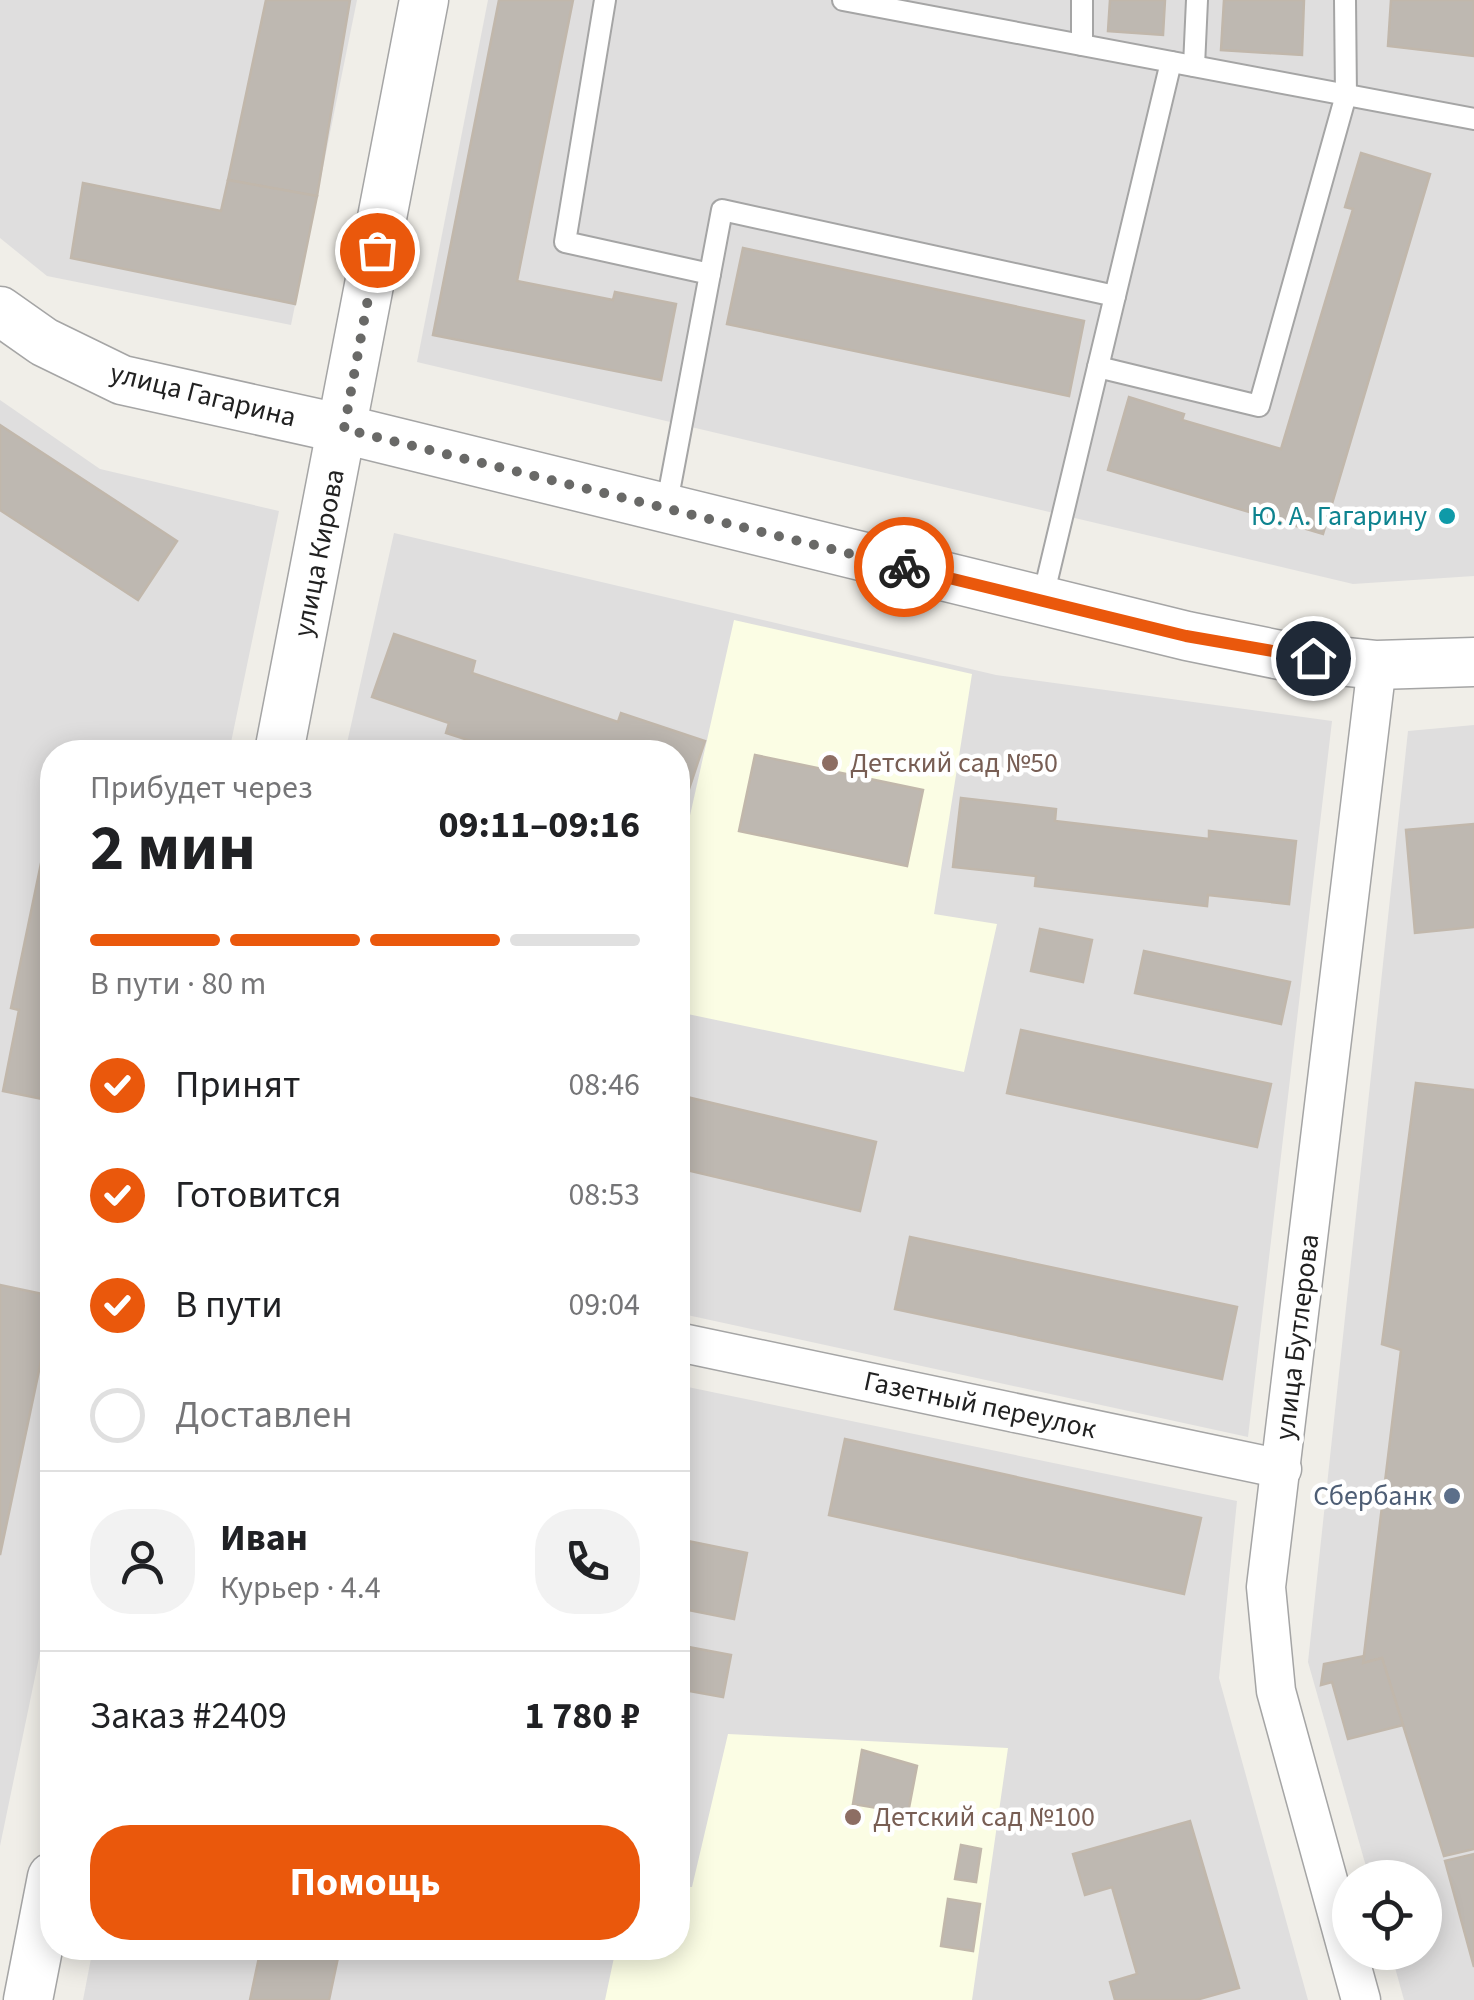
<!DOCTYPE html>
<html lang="ru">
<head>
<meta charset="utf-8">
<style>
  body { margin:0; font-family:"Source Sans 3",sans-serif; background:#f2f2f2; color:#202124; height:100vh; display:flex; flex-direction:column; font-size:38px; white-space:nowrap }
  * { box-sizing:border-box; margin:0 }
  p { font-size:32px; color:#757577 }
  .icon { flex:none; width:55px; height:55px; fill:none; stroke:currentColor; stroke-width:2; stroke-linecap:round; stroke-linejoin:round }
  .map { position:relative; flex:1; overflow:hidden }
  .drawer { position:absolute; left:40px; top:740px; width:650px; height:1220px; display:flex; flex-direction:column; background:#fff; border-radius:40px; box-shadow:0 5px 25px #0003 }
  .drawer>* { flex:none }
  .buttons { position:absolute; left:1332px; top:1860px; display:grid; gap:20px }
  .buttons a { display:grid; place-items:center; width:110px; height:110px; border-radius:50%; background:#fff; box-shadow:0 5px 25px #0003; font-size:50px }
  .pin { position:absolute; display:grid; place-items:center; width:85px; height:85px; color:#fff; margin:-42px; border:5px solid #fff; border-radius:50%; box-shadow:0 2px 10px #0007 }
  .courier { position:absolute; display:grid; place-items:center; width:100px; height:100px; margin:-50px; border:8px solid #ea580c; border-radius:50%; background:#fff; color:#222; box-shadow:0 2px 12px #0007 }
  .head em { font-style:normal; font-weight:700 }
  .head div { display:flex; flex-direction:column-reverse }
  .head { display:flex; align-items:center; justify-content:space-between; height:170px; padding:0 50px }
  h1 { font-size:65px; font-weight:700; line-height:75px }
  .bar { display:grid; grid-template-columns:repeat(4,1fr); gap:15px 10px; align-content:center; height:120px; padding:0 50px }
  .bar i { height:12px; border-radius:8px; background:#e0e0e0 }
  .bar .active { background:#ea580c }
  .bar p { grid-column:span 4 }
  .line { display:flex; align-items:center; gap:25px; padding:0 50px; border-top:2px solid #e0e0e0 }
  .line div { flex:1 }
  .round { display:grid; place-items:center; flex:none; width:105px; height:105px; border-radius:40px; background:#f2f2f2 }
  ol { padding:0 50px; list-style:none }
  li { display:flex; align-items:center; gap:30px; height:110px }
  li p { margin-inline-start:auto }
  li .icon { padding:10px; border-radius:50%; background:#ea580c; color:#fff; stroke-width:4 }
  li:last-child { color:#757577 }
  li i { width:55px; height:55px; border:5px solid #e0e0e0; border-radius:50% }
  .primary-button { display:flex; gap:20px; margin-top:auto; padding:20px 50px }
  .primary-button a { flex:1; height:115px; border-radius:40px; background:#ea580c; color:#fff; font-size:40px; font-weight:700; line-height:115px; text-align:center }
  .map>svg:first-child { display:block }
  .residential { fill:#dfdede }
  .education { fill:#fbfde4 }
  .building { fill:#beb8b1; stroke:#c1b7ab; stroke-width:2.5 }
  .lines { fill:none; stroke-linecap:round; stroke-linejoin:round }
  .service-casing { stroke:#a5a5a5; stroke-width:24 }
  .minor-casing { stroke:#a5a5a5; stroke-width:41 }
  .tertiary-casing { stroke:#a5a5a5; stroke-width:51 }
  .service { stroke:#fff; stroke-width:20 }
  .minor { stroke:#fff; stroke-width:38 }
  .tertiary { stroke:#fff; stroke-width:48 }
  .done { stroke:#696967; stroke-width:10; stroke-dasharray:0 18 }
  .route { stroke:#ea580c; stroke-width:12 }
  .culture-dot { fill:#0f9aa8; stroke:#fff; stroke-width:4 }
  .education-dot { fill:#8d6e63; stroke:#fff; stroke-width:4 }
  .service-dot { fill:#5c6f8a; stroke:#fff; stroke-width:4 }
  .labels { text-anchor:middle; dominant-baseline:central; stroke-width:9; stroke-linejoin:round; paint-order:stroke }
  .street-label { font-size:28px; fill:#212121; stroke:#fff }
  .culture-label { font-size:28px; fill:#0d838f; stroke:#fff; text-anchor:end }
  .education-label { font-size:28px; fill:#785e54; stroke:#fff; text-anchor:start }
  .service-label { font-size:28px; fill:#4e5e75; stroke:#fff; text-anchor:end }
</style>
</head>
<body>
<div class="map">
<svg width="1474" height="2000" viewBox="0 0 1474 2000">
  <rect width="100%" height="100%" fill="#f0eee8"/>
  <!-- residential -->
  <g class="residential">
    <polygon points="0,0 357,0 291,325 47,276 0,238"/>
    <polygon points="488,0 1474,0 1474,576 1353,584 417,362"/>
    <polygon points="0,400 100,469 279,511 229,752 52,752 52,1595 0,1846"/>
    <polygon points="394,533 996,675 1332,721 1248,1437 678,1313 678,752 345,752"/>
    <polygon points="1474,725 1474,2000 1404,2000 1391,1953 1425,1952 1425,1878 1369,1877 1308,1662 1408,731"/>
    <polygon points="678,1385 1237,1501 1219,1678 1308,2000 83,2000 93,1948 678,1948"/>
  </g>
  <!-- education -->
  <g class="education">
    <polygon points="734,620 972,674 934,914 997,924 964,1072 678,1012 678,851 682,851"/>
    <polygon points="728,1734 1008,1748 972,2000 605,2000 616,1948 678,1948 678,1886 692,1887"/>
  </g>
  <!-- building -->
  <g class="building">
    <polygon points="266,0 350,0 317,196 228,180"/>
    <polygon points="499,0 573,0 517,281 613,300 615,292 676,304 661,380 433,335"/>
    <polygon points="1110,0 1165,0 1163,35 1108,31"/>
    <polygon points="1224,0 1304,0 1302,55 1221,50"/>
    <polygon points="1391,0 1474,0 1474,56 1388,46"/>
    <polygon points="1361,153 1430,174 1323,534 1108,470 1129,397 1184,414 1182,420 1281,449 1353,209 1345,207"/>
    <polygon points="228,180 317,196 295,304 71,258 83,183 221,211"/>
    <polygon points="743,248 1084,321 1069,396 727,324"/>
    <polygon points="0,425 177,541 138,600 0,510"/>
    <polygon points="394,634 475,661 472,673 618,722 621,713 705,741 685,801 678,799 678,752 505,752 446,733 449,723 372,697"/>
    <polygon points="755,755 923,790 907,866 739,831"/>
    <polygon points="961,798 1056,809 1055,821 1209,839 1209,831 1296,841 1289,904 1208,895 1207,906 1035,886 1036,876 953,867"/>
    <polygon points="1474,824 1474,927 1415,933 1406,830"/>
    <polygon points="49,825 52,826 52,1101 3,1091 19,1010 11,1008"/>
    <polygon points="1040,929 1092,940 1083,982 1031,971"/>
    <polygon points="1144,951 1290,982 1281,1024 1135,993"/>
    <polygon points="1021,1030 1271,1084 1257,1147 1007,1093"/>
    <polygon points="1416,1083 1474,1090 1474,1849 1444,1856 1382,1658 1363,1663 1401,1350 1382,1344"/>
    <polygon points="687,1097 876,1142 860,1211 678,1168 678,1138"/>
    <polygon points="910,1237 1237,1307 1222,1379 895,1309"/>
    <polygon points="0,1285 52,1296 52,1309 0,1555"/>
    <polygon points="845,1439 1201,1518 1184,1594 829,1515"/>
    <polygon points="678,1539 747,1553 734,1619 678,1608"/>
    <polygon points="678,1645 731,1655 723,1697 678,1689"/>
    <polygon points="1364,1656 1363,1663 1382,1658 1403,1725 1348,1739 1332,1682 1321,1685 1324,1664"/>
    <polygon points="862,1750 917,1766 908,1813 853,1804"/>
    <polygon points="1190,1821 1239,1988 1196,2000 1115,2000 1110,1982 1137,1974 1112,1887 1085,1895 1073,1854"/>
    <polygon points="961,1845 981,1849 976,1882 955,1879"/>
    <polygon points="1474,1854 1474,1967 1445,1861"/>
    <polygon points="948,1899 980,1904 973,1951 941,1946"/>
    <polygon points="261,1948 340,1948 329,2000 250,2000"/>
  </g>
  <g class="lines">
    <defs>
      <g id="service">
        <polyline points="605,0 565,242 710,274"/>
        <polyline points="843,0 1474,119"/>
        <polyline points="1082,45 1082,0"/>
        <polyline points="1194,66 1197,0"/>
        <polyline points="1098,367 1259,406 1346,95 1345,0"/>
        <polyline points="666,508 722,210 1115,296"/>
        <polyline points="1042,601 1171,62"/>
      </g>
      <g id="minor">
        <polyline points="678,1342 1282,1469"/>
        <polyline points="1361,2000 1276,1691 1266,1587 1377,665"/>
      </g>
      <g id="tertiary">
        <polyline points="0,311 44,342 122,380 343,429 1187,636 1280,655 1377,665 1474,662"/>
        <polyline points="279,752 424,0"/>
        <polyline points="28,2000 52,1877"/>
      </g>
    </defs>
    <!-- service casing -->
    <use href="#service" class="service-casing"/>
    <!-- minor casing -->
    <use href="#minor" class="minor-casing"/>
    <!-- tertiary casing -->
    <use href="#tertiary" class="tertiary-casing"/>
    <!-- service -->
    <use href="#service" class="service"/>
    <!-- minor -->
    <use href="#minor" class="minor"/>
    <!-- tertiary -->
    <use href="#tertiary" class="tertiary"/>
  </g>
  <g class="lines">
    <!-- done -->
    <polyline class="done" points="377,250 344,429 904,567"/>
    <!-- route -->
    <polyline class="route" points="904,567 1186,636 1313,658"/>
  </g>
  <!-- markers -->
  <circle class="culture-dot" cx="1447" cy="516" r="10"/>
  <g class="education-dot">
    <circle cx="830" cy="763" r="10"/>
    <circle cx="853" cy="1817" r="10"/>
  </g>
  <circle class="service-dot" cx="1452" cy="1496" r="10"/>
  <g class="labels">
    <!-- street labels -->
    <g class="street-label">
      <text transform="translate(203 395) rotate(14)">улица Гагарина</text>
      <text transform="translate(319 553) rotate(-79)">улица Кирова</text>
      <text transform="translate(1297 1337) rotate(-83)">улица Бутлерова</text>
      <text transform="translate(980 1405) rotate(12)">Газетный переулок</text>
    </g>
    <!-- culture labels -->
    <g class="culture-label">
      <text x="1427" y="516">Ю. А. Гагарину</text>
    </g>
    <!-- education labels -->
    <g class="education-label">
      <text x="850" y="763">Детский сад №50</text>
      <text x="873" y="1817">Детский сад №100</text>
    </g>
    <!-- service labels -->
    <g class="service-label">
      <text x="1432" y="1496">Сбербанк</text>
    </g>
  </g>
</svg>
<div class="buttons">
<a><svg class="icon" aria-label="locate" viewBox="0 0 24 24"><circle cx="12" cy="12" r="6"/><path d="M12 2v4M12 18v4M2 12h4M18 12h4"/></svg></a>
</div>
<div class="pin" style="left:377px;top:250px;background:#ea580c"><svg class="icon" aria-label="bag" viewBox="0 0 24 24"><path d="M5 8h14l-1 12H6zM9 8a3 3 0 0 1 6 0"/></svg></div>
<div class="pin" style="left:1313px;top:658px;background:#1f2937"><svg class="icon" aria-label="home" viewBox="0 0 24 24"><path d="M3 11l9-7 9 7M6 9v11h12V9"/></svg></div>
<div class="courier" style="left:904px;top:567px"><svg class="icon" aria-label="bike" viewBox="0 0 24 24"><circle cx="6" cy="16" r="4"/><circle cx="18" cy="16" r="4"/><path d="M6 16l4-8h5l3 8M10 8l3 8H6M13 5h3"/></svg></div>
<section class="drawer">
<div class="head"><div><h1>2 мин</h1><p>Прибудет через</p></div><em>09:11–09:16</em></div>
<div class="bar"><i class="active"></i><i class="active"></i><i class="active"></i><i></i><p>В пути · 80 m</p></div>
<ol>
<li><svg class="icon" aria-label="check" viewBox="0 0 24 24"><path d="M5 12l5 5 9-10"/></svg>Принят<p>08:46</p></li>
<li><svg class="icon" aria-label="check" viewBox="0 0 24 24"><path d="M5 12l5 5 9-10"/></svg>Готовится<p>08:53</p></li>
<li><svg class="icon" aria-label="check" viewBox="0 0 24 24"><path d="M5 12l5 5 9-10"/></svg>В пути<p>09:04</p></li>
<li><i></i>Доставлен</li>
</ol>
<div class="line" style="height:180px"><a class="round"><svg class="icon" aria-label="person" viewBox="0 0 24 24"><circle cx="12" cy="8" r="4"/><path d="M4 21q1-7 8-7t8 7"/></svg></a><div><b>Иван</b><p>Курьер · 4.4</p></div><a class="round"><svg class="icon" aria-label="phone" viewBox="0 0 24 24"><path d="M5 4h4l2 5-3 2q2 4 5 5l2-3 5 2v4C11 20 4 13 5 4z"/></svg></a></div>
<div class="line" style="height:130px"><div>Заказ #2409</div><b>1 780 ₽</b></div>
<div class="primary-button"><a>Помощь</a></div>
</section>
</div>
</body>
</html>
